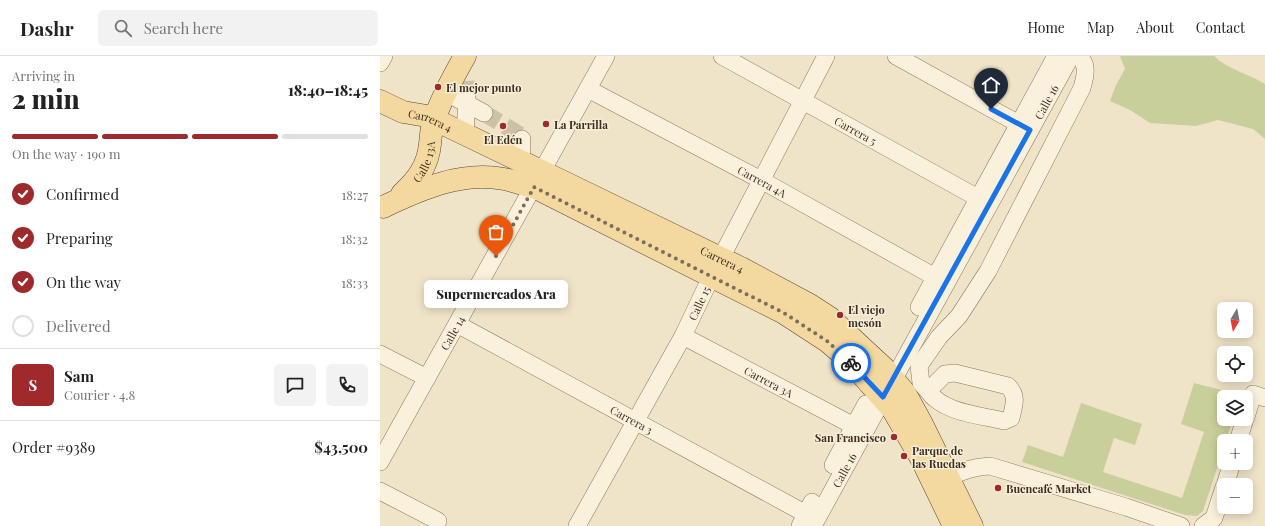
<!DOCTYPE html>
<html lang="en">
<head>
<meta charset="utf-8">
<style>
  body { margin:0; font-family:"Playfair Display",serif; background:#f2f2f2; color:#222; height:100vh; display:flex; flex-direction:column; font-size:15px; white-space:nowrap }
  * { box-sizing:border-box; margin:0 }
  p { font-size:13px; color:#767676 }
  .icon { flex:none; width:22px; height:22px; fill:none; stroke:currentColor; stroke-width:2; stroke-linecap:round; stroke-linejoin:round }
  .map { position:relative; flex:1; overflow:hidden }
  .panel { display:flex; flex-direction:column; background:#fff; width:380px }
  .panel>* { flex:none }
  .needle { width:26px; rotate:190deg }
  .controls { position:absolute; left:837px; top:246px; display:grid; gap:8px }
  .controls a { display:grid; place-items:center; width:36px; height:36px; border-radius:6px; background:#fff; box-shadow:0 2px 10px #0003; font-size:20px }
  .pin { position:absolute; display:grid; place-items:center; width:34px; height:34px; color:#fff; margin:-41px -17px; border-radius:50% 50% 50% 0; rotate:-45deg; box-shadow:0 0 4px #0007 }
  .pin .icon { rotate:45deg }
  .courier { position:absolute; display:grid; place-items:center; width:40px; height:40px; margin:-20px; border:3px solid #1a73e8; border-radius:50%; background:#fff; color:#222; box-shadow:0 1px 5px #0007 }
  .bubble { position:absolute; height:28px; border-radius:6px; background:#fff; box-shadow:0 2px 10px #0003; font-size:13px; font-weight:800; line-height:28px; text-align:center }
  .overview em { font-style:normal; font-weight:800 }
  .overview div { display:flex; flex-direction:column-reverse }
  .overview { display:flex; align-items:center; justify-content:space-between; height:68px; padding:0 12px }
  h1 { font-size:26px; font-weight:800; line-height:30px }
  .bar { display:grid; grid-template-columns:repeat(4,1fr); gap:6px 4px; align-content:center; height:48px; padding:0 12px }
  .bar i { height:5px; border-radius:3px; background:#e0e0e0 }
  .bar .current { background:#9e2a2b }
  .bar p { grid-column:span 4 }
  .line { display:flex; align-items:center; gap:10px; padding:0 12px; border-top:1px solid #e0e0e0 }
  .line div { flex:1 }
  .round { display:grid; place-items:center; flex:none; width:42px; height:42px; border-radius:6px; background:#f2f2f2 }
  ol { padding:0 12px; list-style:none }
  li { display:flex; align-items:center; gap:12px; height:44px }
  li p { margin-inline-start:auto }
  li .icon { padding:4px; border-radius:50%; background:#9e2a2b; color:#fff; stroke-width:4 }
  li:last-child { color:#767676 }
  li i { width:22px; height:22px; border:2px solid #e0e0e0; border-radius:50% }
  header { display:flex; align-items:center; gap:24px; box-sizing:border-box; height:56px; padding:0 20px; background:#fff; border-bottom:1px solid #e0e0e0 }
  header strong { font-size:19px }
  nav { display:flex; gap:22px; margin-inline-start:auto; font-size:14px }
  .search { width:280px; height:36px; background:#f2f2f2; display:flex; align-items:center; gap:10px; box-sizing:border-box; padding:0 14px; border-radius:6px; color:#767676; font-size:15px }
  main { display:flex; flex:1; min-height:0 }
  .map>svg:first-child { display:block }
  .green { fill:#c9cf9b }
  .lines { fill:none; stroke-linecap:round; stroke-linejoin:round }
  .minor-tunnel { stroke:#ccc0a6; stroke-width:17; stroke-dasharray:17 8; stroke-linecap:butt }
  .minor-casing { stroke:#8d765c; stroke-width:18 }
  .major-casing { stroke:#5b4430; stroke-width:23 }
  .minor { stroke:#faf1dc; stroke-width:17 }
  .major { stroke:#f3d9a0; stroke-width:22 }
  .done { stroke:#7c6e5b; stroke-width:4; stroke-dasharray:0 7.2 }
  .route { stroke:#1a73e8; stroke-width:5 }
  .poi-dot { fill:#9e2a2b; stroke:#f7eed8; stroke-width:1.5 }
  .labels { text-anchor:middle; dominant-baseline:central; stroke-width:3; stroke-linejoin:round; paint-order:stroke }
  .poi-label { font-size:11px; font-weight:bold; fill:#3d2e20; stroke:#f7eed8; text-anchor:start }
  .street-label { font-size:11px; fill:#3d2e20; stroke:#f7eed8 }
</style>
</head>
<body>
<header>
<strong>Dashr</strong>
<div class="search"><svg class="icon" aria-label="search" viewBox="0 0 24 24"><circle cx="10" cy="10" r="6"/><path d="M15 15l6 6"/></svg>Search here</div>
<nav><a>Home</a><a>Map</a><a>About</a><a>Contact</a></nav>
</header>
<main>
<section class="panel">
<div class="overview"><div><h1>2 min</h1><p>Arriving in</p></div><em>18:40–18:45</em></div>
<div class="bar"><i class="current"></i><i class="current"></i><i class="current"></i><i></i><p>On the way · 190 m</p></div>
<ol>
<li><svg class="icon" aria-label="check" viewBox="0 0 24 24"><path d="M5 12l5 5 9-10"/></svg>Confirmed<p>18:27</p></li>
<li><svg class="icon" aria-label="check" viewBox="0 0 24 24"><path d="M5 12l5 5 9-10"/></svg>Preparing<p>18:32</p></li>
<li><svg class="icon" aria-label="check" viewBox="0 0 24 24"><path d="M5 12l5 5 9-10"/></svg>On the way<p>18:33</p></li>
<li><i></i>Delivered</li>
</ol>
<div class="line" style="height:72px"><b class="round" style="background:#9e2a2b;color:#fff">S</b><div><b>Sam</b><p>Courier · 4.8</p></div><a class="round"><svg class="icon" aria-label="chat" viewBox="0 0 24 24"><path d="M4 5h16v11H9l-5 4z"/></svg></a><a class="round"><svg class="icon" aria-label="phone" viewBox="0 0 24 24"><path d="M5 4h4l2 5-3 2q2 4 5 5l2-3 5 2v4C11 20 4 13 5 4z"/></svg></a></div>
<div class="line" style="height:52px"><div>Order #9389</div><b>$43,500</b></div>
</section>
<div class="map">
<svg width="885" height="470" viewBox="0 0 885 470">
  <rect width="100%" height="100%" fill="#f0e4c8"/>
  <!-- green -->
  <g class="green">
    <path d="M740,0H834C848,14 868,17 885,28V83L873,73L838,64L816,70L770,67L750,54L730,45L736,29L745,13Z"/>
    <polygon points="814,327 861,339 860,341 844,341 844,363 853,363 846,385 844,385 844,391 823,455 817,460 805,459 642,406 648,389 683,401 701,347 762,368 755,389 734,382 723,416 802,442 824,376 801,368"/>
  </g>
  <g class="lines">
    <!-- minor-tunnel -->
    <g class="minor-tunnel">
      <polyline points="86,25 87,41"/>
      <polyline points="104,57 140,79 142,83"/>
    </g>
    <defs>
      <g id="minor">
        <path id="s1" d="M342,0L607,147"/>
        <polyline points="516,0 648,73"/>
        <polyline points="0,7 4,0"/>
        <path id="s2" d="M208,33L381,124L555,221"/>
        <polyline points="65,36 104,57"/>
        <polyline points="85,79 87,41"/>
        <polyline points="141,106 142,83"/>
        <polyline points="539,251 676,0"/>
        <path id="s3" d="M77,268L426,458"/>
        <path id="s4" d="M303,280L474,370"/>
        <polyline points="0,298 47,322"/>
        <path d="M548,335C563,357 600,359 624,365L631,362C634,349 638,340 628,330L575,317L565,318L548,335L541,327L539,310L559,281L579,260L608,215L702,32C705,21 709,8 698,0"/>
        <polyline points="866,361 873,338 885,342"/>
        <polyline points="858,385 865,363"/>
        <path id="s5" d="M0,406L226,0"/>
        <polyline points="453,409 486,348"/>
        <path d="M558,426C575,418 590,411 610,410L746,451L801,470"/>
        <polyline points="845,429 852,407"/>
        <polyline points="0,435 58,465"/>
        <path id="s6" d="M197,470L303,280L331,221L446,0"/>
        <polyline points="420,470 432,446"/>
        <path id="s7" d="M433,470L691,0"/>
        <polyline points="823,470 834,462 844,431"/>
      </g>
      <g id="major">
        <path id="s8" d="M0,45L23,56L47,60L163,116L361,212L430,249L450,262L505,313L525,337L542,368L592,470"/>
        <path id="s9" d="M22,138C37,124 48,110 50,88C51,80 51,72 54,64C62,41 73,21 85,0"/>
        <path d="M3,151C41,133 81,115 124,123C134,125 144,129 154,131L404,257L447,285L468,303L513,354L542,404L574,470"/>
      </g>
    </defs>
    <!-- minor casing -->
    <use href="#minor" class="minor-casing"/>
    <!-- major casing -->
    <use href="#major" class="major-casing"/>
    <!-- minor -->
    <use href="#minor" class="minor"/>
    <!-- major -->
    <use href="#major" class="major"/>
  </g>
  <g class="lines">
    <!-- done -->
    <polyline class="done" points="116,200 154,131 404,257 447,285 471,307"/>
    <!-- route -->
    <polyline class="route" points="471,307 503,341 650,74 611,53"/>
  </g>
  <!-- markers -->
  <g class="poi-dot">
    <circle cx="58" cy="31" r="4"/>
    <circle cx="166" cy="68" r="4"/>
    <circle cx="123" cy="70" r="4"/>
    <circle cx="460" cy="259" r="4"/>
    <circle cx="514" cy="381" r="4"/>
    <circle cx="524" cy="400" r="4"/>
    <circle cx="618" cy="432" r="4"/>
  </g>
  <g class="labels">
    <!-- poi labels -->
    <g class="poi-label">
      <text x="66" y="31">El mejor punto</text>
      <text x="174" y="68">La Parrilla</text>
      <text x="123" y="83" text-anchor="middle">El Edén</text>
      <text x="468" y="253">El viejo<tspan x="468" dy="13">mesón</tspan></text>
      <text x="506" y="381" text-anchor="end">San Francisco</text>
      <text x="532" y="394">Parque de<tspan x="532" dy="13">las Ruedas</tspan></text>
      <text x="626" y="432">Buencafé Market</text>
    </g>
    <!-- street labels -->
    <g class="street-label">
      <text stroke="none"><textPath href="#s7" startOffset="484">Calle 16</textPath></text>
      <text stroke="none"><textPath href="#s8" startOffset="54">Carrera 4</textPath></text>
      <text stroke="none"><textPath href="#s1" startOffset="153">Carrera 5</textPath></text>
      <text stroke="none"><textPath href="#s9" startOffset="40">Calle 13A</textPath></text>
      <text stroke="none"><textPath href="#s2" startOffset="197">Carrera 4A</textPath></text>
      <text stroke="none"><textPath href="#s8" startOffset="378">Carrera 4</textPath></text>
      <text stroke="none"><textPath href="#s6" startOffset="254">Calle 15</textPath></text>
      <text stroke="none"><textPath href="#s5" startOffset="148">Calle 14</textPath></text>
      <text stroke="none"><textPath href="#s4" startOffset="97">Carrera 3A</textPath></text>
      <text stroke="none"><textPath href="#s3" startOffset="199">Carrera 3</textPath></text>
      <text stroke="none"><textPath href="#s7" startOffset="64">Calle 16</textPath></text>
    </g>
  </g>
</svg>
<div class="controls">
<a><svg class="needle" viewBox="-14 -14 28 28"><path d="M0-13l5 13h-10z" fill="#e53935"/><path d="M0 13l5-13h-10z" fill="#767676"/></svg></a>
<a><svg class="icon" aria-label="locate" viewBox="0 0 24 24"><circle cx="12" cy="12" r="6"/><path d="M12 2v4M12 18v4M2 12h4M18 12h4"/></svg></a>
<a><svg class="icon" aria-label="layers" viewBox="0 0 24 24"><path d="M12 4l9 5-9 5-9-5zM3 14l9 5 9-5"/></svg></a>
<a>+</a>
<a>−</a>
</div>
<div class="pin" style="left:116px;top:200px;background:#ea580c"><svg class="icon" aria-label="bag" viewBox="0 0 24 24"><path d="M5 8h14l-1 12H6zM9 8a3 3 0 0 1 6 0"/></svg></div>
<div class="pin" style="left:611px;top:53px;background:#1f2937"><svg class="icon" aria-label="home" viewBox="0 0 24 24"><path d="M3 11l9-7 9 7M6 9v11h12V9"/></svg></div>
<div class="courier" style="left:471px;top:307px"><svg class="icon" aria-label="bike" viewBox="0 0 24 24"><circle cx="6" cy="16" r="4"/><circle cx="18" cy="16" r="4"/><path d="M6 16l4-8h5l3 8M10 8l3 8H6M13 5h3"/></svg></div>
<div class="bubble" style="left:44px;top:224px;width:144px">Supermercados Ara</div>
</div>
</main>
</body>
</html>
